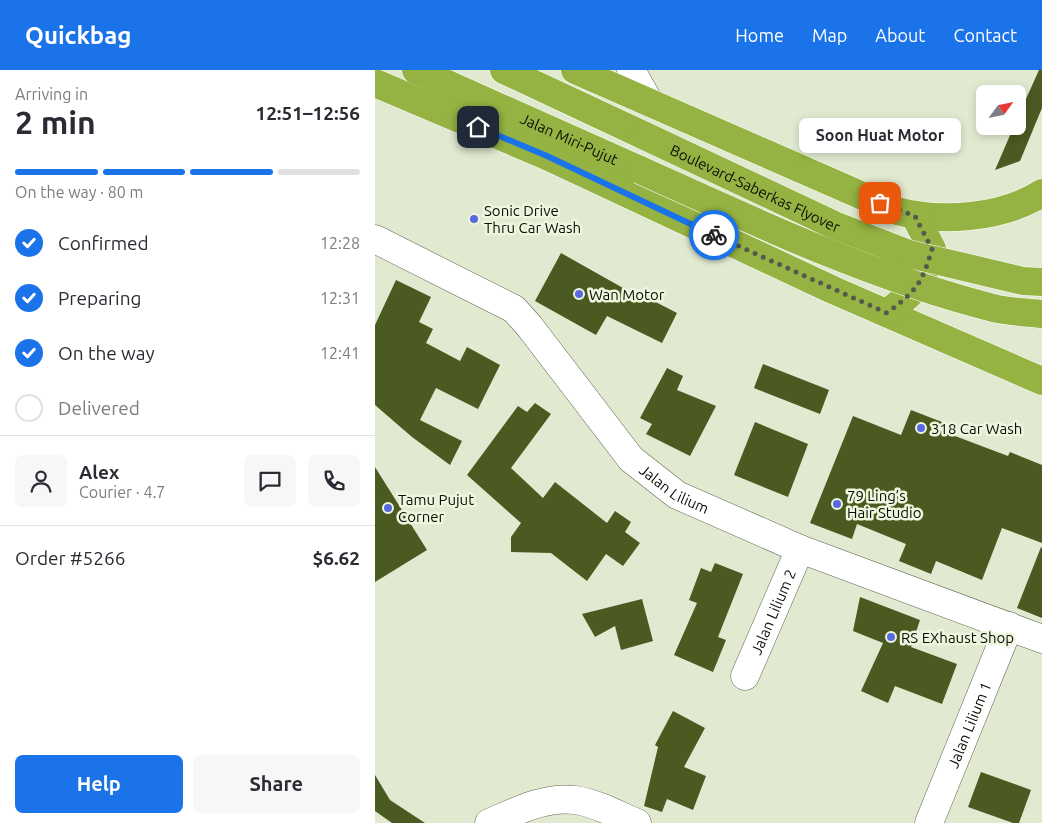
<!DOCTYPE html>
<html lang="en">
<head>
<meta charset="utf-8">
<style>
  body { margin:0; font-family:Ubuntu,sans-serif; background:#f7f7f7; color:#2b2b33; height:100vh; display:flex; flex-direction:column; font-size:19px; white-space:nowrap }
  * { box-sizing:border-box; margin:0 }
  p { font-size:16px; color:#7c7c81 }
  .icon { flex:none; width:28px; height:28px; fill:none; stroke:currentColor; stroke-width:2; stroke-linecap:round; stroke-linejoin:round }
  .map { position:relative; flex:1; overflow:hidden }
  .details { display:flex; flex-direction:column; background:#fff; width:375px }
  .details>* { flex:none }
  .needle { width:32px; rotate:57deg }
  .tools { position:absolute; left:601px; top:15px; display:grid; gap:10px }
  .tools a { display:grid; place-items:center; width:50px; height:50px; border-radius:8px; background:#fff; box-shadow:0 2px 8px #0003; font-size:25px }
  .pin { position:absolute; display:grid; place-items:center; width:42px; height:42px; color:#fff; margin:-21px; border-radius:10px; box-shadow:0 2px 8px #0006 }
  .courier { position:absolute; display:grid; place-items:center; width:50px; height:50px; margin:-25px; border:4px solid #1a73e8; border-radius:50%; background:#fff; color:#222; box-shadow:0 1px 6px #0007 }
  .bubble { position:absolute; height:35px; border-radius:8px; background:#fff; box-shadow:0 2px 8px #0003; font-size:16px; font-weight:700; line-height:35px; text-align:center }
  .summary em { font-style:normal; font-weight:700 }
  .summary div { display:flex; flex-direction:column-reverse }
  .summary { display:flex; align-items:center; justify-content:space-between; height:85px; padding:0 15px }
  h1 { font-size:32px; font-weight:700; line-height:38px }
  .bar { display:grid; grid-template-columns:repeat(4,1fr); gap:8px 5px; align-content:center; height:60px; padding:0 15px }
  .bar i { height:6px; border-radius:4px; background:#e1e1e2 }
  .bar .on { background:#1a73e8 }
  .bar p { grid-column:span 4 }
  .line { display:flex; align-items:center; gap:12px; padding:0 15px; border-top:1px solid #e1e1e2 }
  .line div { flex:1 }
  .round { display:grid; place-items:center; flex:none; width:52px; height:52px; border-radius:8px; background:#f7f7f7 }
  ol { padding:0 15px; list-style:none }
  li { display:flex; align-items:center; gap:15px; height:55px }
  li p { margin-inline-start:auto }
  li .icon { padding:5px; border-radius:50%; background:#1a73e8; color:#fff; stroke-width:4 }
  li:last-child { color:#7c7c81 }
  li i { width:28px; height:28px; border:2px solid #e1e1e2; border-radius:50% }
  .cta { display:flex; gap:10px; margin-top:auto; padding:10px 15px }
  .cta a { flex:1; height:58px; border-radius:8px; background:#1a73e8; color:#fff; font-size:20px; font-weight:700; line-height:58px; text-align:center }
  .cta a+a { background:#f7f7f7; color:#2b2b33 }
  header { display:flex; align-items:center; gap:30px; box-sizing:border-box; height:70px; padding:0 25px; background:#1a73e8; color:#fff }
  header strong { font-size:24px }
  nav { display:flex; gap:28px; margin-inline-start:auto; font-size:18px }
  main { display:flex; flex:1; min-height:0 }
  .map>svg:first-child { display:block }
  .building { fill:#4a5a20 }
  .lines { fill:none; stroke-linecap:round; stroke-linejoin:round }
  .minor-casing { stroke:#5f6751; stroke-width:29 }
  .highway-casing { stroke:#fff; stroke-width:29 }
  .minor { stroke:#fff; stroke-width:28 }
  .highway { stroke:#95b342; stroke-width:28 }
  .highway-bridge-casing { stroke:#fff; stroke-width:29; stroke-linecap:butt }
  .highway-bridge { stroke:#95b342; stroke-width:28 }
  .done { stroke:#555a4c; stroke-width:5; stroke-dasharray:0 9 }
  .route { stroke:#1a73e8; stroke-width:6 }
  .poi-dot { fill:#5769df; stroke:#eef7de; stroke-width:2 }
  .labels { text-anchor:middle; dominant-baseline:central; stroke-width:5; stroke-linejoin:round; paint-order:stroke }
  .street-label { font-size:15px; fill:#0a0d05; stroke:#eef7de }
  .poi-label { font-size:15px; fill:#0a0d05; stroke:#eef7de; text-anchor:start }
</style>
</head>
<body>
<header>
<strong>Quickbag</strong>
<nav><a>Home</a><a>Map</a><a>About</a><a>Contact</a></nav>
</header>
<main>
<section class="details">
<div class="summary"><div><h1>2 min</h1><p>Arriving in</p></div><em>12:51–12:56</em></div>
<div class="bar"><i class="on"></i><i class="on"></i><i class="on"></i><i></i><p>On the way · 80 m</p></div>
<ol>
<li><svg class="icon" aria-label="check" viewBox="0 0 24 24"><path d="M5 12l5 5 9-10"/></svg>Confirmed<p>12:28</p></li>
<li><svg class="icon" aria-label="check" viewBox="0 0 24 24"><path d="M5 12l5 5 9-10"/></svg>Preparing<p>12:31</p></li>
<li><svg class="icon" aria-label="check" viewBox="0 0 24 24"><path d="M5 12l5 5 9-10"/></svg>On the way<p>12:41</p></li>
<li><i></i>Delivered</li>
</ol>
<div class="line" style="height:90px"><a class="round"><svg class="icon" aria-label="person" viewBox="0 0 24 24"><circle cx="12" cy="8" r="4"/><path d="M4 21q1-7 8-7t8 7"/></svg></a><div><b>Alex</b><p>Courier · 4.7</p></div><a class="round"><svg class="icon" aria-label="chat" viewBox="0 0 24 24"><path d="M4 5h16v11H9l-5 4z"/></svg></a><a class="round"><svg class="icon" aria-label="phone" viewBox="0 0 24 24"><path d="M5 4h4l2 5-3 2q2 4 5 5l2-3 5 2v4C11 20 4 13 5 4z"/></svg></a></div>
<div class="line" style="height:65px"><div>Order #5266</div><b>$6.62</b></div>
<div class="cta"><a>Help</a><a>Share</a></div>
</section>
<div class="map">
<svg width="667" height="753" viewBox="0 0 667 753">
  <rect width="100%" height="100%" fill="#e1ead1"/>
  <!-- building -->
  <g class="building">
    <polygon points="664,0 667,0 667,38 645,91 620,100 639,56 642,56 642,49"/>
    <polygon points="186,183 264,227 265,224 302,243 287,273 232,246 221,265 160,231"/>
    <polygon points="21,210 56,227 44,252 58,259 51,273 85,291 92,277 125,295 103,339 61,318 45,350 87,371 75,395 37,367 0,335 0,255"/>
    <polygon points="388,294 454,320 445,344 379,318"/>
    <polygon points="292,298 308,306 302,320 341,336 315,386 271,364 277,354 265,348"/>
    <polygon points="160,333 176,344 136,398 168,428 180,412 232,453 240,441 256,452 250,462 265,473 248,496 231,484 212,511 176,483 136,482 136,467 146,453 92,405 143,336 152,342"/>
    <polygon points="536,340 567,352 564,360 633,386 635,382 667,395 667,473 627,458 607,510 561,491 556,504 524,491 531,474 482,454 477,469 435,453 478,346 526,365"/>
    <polygon points="380,352 433,374 413,427 359,405"/>
    <polygon points="0,397 52,480 0,512"/>
    <polygon points="666,477 667,478 667,548 642,538"/>
    <polygon points="340,493 368,504 343,567 351,570 338,602 299,585 322,533 314,530 326,498 336,502"/>
    <polygon points="485,527 545,550 536,577 582,594 567,634 520,616 513,633 486,621 508,573 478,561"/>
    <polygon points="267,529 278,571 246,580 240,556 220,567 207,544"/>
    <polygon points="298,641 330,658 309,697 331,706 318,740 292,729 287,742 269,736 283,677 280,675"/>
    <polygon points="606,702 656,720 644,753 638,753 593,737"/>
    <polygon points="0,705 15,730 50,753 17,753 0,741"/>
  </g>
  <g class="lines">
    <defs>
      <g id="minor">
        <polyline points="256,0 274,32"/>
        <path id="s1" d="M0,169L139,239L155,257L256,389L302,425L425,479L667,569"/>
        <path id="s2" d="M370,606L425,479"/>
        <path d="M114,753C140,742 170,726 200,730C221,733 243,745 262,753"/>
        <path id="s3" d="M554,753L634,556"/>
      </g>
      <g id="highway">
        <path id="s4" d="M41,0L265,100"/>
        <polyline points="129,0 270,66"/>
        <path d="M200,0L522,141C566,153 628,148 667,123"/>
        <polyline points="0,13 172,86 458,220 667,311"/>
        <path d="M512,243C541,221 547,214 557,179L540,146"/>
      </g>
    </defs>
    <!-- minor casing -->
    <use href="#minor" class="minor-casing"/>
    <!-- highway casing -->
    <use href="#highway" class="highway-casing"/>
    <!-- minor -->
    <use href="#minor" class="minor"/>
    <!-- highway -->
    <use href="#highway" class="highway"/>
    <defs>
      <g id="highway-bridge">
        <path id="s5" d="M270,66L459,155L534,184L648,211L667,212"/>
        <path d="M265,100C380,152 496,207 618,238C634,242 651,242 667,244"/>
      </g>
    </defs>
    <!-- highway-bridge casing -->
    <use href="#highway-bridge" class="highway-bridge-casing"/>
    <!-- highway-bridge -->
    <use href="#highway-bridge" class="highway-bridge"/>
  </g>
  <g class="lines">
    <!-- done -->
    <path class="done" d="M339,165L512,243C541,221 547,214 557,179L540,146L505,133"/>
    <!-- route -->
    <polyline class="route" points="103,57 172,86 339,165"/>
  </g>
  <!-- markers -->
  <g class="poi-dot">
    <circle cx="99" cy="149" r="5"/>
    <circle cx="204" cy="224" r="5"/>
    <circle cx="546" cy="358" r="5"/>
    <circle cx="462" cy="434" r="5"/>
    <circle cx="13" cy="438" r="5"/>
    <circle cx="516" cy="567" r="5"/>
  </g>
  <g class="labels">
    <!-- street labels -->
    <g class="street-label">
      <text stroke="none"><textPath href="#s4" startOffset="168">Jalan Miri-Pujut</textPath></text>
      <text stroke="none"><textPath href="#s5" startOffset="122">Boulevard-Saberkas Flyover</textPath></text>
      <text stroke="none"><textPath href="#s1" startOffset="399">Jalan Lilium</textPath></text>
      <text stroke="none"><textPath href="#s2" startOffset="70">Jalan Lilium 2</textPath></text>
      <text stroke="none"><textPath href="#s3" startOffset="106">Jalan Lilium 1</textPath></text>
    </g>
    <!-- poi labels -->
    <g class="poi-label">
      <text x="109" y="140">Sonic Drive<tspan x="109" dy="17">Thru Car Wash</tspan></text>
      <text x="214" y="224">Wan Motor</text>
      <text x="556" y="358">318 Car Wash</text>
      <text x="472" y="425">79 Ling’s<tspan x="472" dy="17">Hair Studio</tspan></text>
      <text x="23" y="429">Tamu Pujut<tspan x="23" dy="17">Corner</tspan></text>
      <text x="526" y="567">RS EXhaust Shop</text>
    </g>
  </g>
</svg>
<div class="tools">
<a><svg class="needle" viewBox="-14 -14 28 28"><path d="M0-13l5 13h-10z" fill="#e53935"/><path d="M0 13l5-13h-10z" fill="#7c7c81"/></svg></a>
</div>
<div class="pin" style="left:505px;top:133px;background:#ea580c"><svg class="icon" aria-label="bag" viewBox="0 0 24 24"><path d="M5 8h14l-1 12H6zM9 8a3 3 0 0 1 6 0"/></svg></div>
<div class="pin" style="left:103px;top:57px;background:#1f2937"><svg class="icon" aria-label="home" viewBox="0 0 24 24"><path d="M3 11l9-7 9 7M6 9v11h12V9"/></svg></div>
<div class="courier" style="left:339px;top:165px"><svg class="icon" aria-label="bike" viewBox="0 0 24 24"><circle cx="6" cy="16" r="4"/><circle cx="18" cy="16" r="4"/><path d="M6 16l4-8h5l3 8M10 8l3 8H6M13 5h3"/></svg></div>
<div class="bubble" style="left:424px;top:48px;width:162px">Soon Huat Motor</div>
</div>
</main>
</body>
</html>
